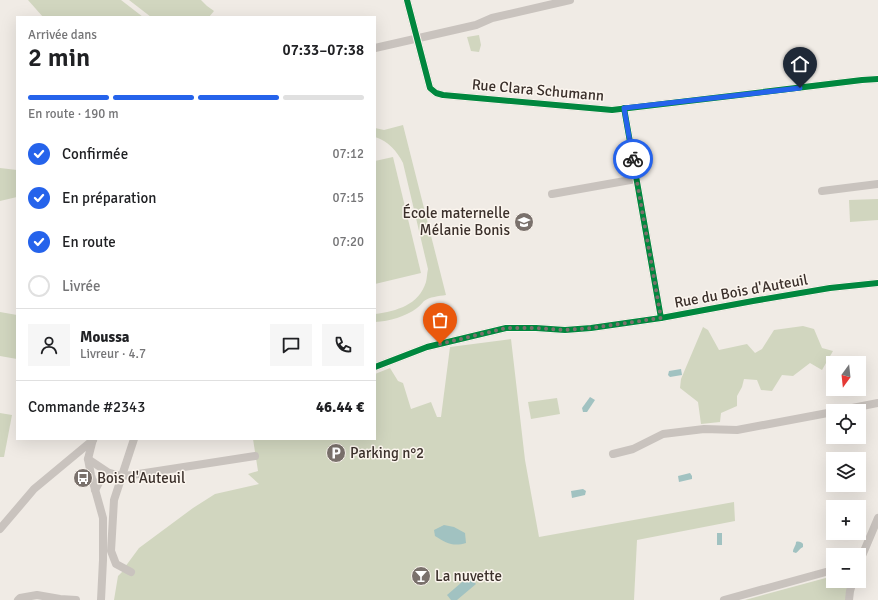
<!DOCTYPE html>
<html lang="fr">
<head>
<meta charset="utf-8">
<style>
  body { margin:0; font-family:Signika,sans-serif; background:#f6f6f6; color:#202124; height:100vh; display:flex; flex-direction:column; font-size:15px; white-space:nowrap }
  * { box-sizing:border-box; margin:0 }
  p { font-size:13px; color:#757577 }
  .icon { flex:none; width:22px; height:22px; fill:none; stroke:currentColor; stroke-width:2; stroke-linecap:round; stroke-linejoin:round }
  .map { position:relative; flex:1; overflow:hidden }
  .details { position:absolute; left:16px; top:16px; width:360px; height:424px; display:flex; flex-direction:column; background:#fff; border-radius:0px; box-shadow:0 4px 16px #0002 }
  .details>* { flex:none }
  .needle { width:26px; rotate:195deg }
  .controls { position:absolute; left:826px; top:356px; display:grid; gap:8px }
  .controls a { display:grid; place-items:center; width:40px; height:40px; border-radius:0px; background:#fff; box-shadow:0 4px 16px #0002; font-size:20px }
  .pin { position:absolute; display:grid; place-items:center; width:34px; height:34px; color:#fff; margin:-41px -17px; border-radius:50% 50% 50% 0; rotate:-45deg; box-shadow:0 0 4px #0007 }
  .pin .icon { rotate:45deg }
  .courier { position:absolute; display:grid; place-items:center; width:40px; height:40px; margin:-20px; border:3px solid #2563eb; border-radius:50%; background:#fff; color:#222; box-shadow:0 1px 5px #0007 }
  .summary em { font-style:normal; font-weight:600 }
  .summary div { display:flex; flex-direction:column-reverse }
  .summary { display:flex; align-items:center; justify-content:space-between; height:68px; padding:0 12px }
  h1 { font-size:26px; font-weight:600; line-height:30px }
  .bar { display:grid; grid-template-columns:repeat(4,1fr); gap:6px 4px; align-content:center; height:48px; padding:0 12px }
  .bar i { height:5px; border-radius:3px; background:#e0e0e0 }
  .bar .selected { background:#2563eb }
  .bar p { grid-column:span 4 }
  .line { display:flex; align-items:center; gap:10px; padding:0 12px; border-top:1px solid #e0e0e0 }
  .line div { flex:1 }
  .round { display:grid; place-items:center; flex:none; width:42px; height:42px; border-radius:0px; background:#f6f6f6 }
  ol { padding:0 12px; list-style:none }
  li { display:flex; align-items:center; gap:12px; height:44px }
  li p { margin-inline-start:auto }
  li .icon { padding:4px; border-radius:50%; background:#2563eb; color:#fff; stroke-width:4 }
  li:last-child { color:#757577 }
  li i { width:22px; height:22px; border:2px solid #e0e0e0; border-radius:50% }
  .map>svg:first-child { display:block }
  .green { fill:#d1d6bf }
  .water { fill:#a1c2c1 }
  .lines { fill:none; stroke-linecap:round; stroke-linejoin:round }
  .minor { stroke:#c9c3be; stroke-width:8 }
  .cycleway-casing { stroke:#fbf5ee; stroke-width:8 }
  .cycleway { stroke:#00873e; stroke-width:6 }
  .done { stroke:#7a716c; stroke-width:4; stroke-dasharray:0 7.2 }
  .route { stroke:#2563eb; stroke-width:5 }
  .labels { text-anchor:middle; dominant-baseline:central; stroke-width:3; stroke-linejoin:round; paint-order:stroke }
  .street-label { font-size:15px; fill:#3b302b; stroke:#fbf5ee }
  .poi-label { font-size:15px; fill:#3b302b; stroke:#fbf5ee; text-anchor:start }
</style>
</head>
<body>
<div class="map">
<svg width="878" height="600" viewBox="0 0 878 600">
  <rect width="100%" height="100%" fill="#f0ebe5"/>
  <!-- green -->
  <g class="green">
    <polygon points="28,0 121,0 143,17 43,17"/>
    <polygon points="129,0 201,0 207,6 214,11 209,17 151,17"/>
    <polygon points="479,35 481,45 479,52 471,51 467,37"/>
    <path d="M403,125L446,295C439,296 429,297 424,301C422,303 420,306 417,308C405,317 390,321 375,322V314C397,311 419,305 426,282C427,278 427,273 428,269L403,163C397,151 388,141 375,137V128L384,130Z"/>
    <polygon points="393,157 421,273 375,284 375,161"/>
    <polygon points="0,168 17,170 17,197 0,201"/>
    <polygon points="878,199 878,220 850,222 849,200"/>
    <polygon points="0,312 17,315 17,359 0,356"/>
    <polygon points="803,326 814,329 822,348 833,351 822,370 810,363 793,376 782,375 772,391 761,390 757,380 744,379 742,387 737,396 737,406 721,413 720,422 701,424 698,402 680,388 681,379 703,327 708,330 719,350 747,344 755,353 762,349 774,330"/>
    <polygon points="511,339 525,460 539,537 734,502 735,521 637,540 634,600 114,600 118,576 123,571 125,567 139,548 193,508 215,494 259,484 248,474 258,471 253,439 375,439 375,374 390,368 398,381 403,383 411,409 431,402 437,417 441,417 450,347"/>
    <polygon points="557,398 560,414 531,419 528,402"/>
    <polygon points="0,413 12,415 4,457 0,457"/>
    <polygon points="833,576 833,581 849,581 847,600 745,600"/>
  </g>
  <!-- water -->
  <g class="water">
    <polygon points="681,369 682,375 670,377 668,375 669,371"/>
    <polygon points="590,397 595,400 587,412 583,412 582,408"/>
    <polygon points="690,473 692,476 692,479 679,482 678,476"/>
    <polygon points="583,489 586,491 585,495 572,498 571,491"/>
    <path d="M444,525L454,527L465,533L466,543C453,547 446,543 435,536L434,530Z"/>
    <rect x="717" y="533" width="5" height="12"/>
    <path d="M796,542C798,541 802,542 803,544V547C800,548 798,552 796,553L793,552C793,548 796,546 796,542Z"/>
    <polygon points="469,576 476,584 457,600 451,600 447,595"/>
  </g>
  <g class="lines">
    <!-- minor -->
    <g class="minor">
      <polyline points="407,0 430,88 436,93 443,95 612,110 722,97 862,80 878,79"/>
      <polyline points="375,48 476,25 492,18 570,0"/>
      <polyline points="624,108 661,318"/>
      <polyline points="822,191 878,184"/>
      <polyline points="552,194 636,179"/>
      <polyline points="375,367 427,347 506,328 536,328 565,330 591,328 661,318 753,301 830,288 878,283"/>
      <polyline points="837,411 878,403"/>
      <polyline points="93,439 88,459 91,475 103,518 103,560 101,600"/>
      <polyline points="613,454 633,449 663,434 704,429 737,430 833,412"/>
      <polyline points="88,459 109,473"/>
      <polyline points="95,490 102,477 109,473 121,476 132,475 255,456"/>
      <polyline points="0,529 34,489 93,440"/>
      <polyline points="859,563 878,518"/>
      <polyline points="131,572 116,564 111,551 114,500 134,439"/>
      <polyline points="18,600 20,598 37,595 60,599 76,600"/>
      <polyline points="724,600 833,570"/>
      <polyline points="849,600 850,591 853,581"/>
    </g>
    <defs>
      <g id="cycleway">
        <polyline points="407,0 430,88 436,93 443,95 612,110 722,97 862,80 878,79"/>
        <polyline points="624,108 661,318"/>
        <polyline points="375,367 427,347 506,328 536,328 565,330 591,328 661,318 753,301 830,288 878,283"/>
      </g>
    </defs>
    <!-- cycleway casing -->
    <use href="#cycleway" class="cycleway-casing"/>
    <!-- cycleway -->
    <use href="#cycleway" class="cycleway"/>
  </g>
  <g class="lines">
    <!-- done -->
    <polyline class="done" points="440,344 506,328 536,328 565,330 591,328 661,318 633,159"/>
    <!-- route -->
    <polyline class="route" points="633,159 624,108 722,97 800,88"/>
  </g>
  <!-- icons -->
  <defs>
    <symbol id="school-disc" viewBox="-11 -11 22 22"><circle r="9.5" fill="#7a716c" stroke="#fbf5ee"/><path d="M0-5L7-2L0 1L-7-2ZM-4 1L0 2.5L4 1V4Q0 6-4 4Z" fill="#fff"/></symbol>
    <symbol id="parking-disc" viewBox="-11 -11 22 22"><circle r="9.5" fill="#7a716c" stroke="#fbf5ee"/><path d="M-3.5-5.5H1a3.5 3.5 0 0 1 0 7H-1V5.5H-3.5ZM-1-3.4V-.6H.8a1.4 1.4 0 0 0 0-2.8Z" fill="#fff"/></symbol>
    <symbol id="bus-disc" viewBox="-11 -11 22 22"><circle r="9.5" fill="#7a716c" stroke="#fbf5ee"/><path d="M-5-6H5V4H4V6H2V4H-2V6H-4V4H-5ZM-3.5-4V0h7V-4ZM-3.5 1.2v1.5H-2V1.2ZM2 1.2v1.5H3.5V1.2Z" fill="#fff"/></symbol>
    <symbol id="bar-disc" viewBox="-11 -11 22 22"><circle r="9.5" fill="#7a716c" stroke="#fbf5ee"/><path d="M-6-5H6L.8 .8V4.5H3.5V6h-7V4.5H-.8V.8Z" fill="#fff"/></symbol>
  </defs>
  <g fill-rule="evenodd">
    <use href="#school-disc" x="513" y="211" width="22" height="22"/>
    <use href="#parking-disc" x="325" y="442" width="22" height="22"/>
    <use href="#bus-disc" x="72" y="467" width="22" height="22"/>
    <use href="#bar-disc" x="410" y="565" width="22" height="22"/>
  </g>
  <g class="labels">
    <!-- street labels -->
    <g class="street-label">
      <text transform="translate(538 90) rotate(5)">Rue Clara Schumann</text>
      <text transform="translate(741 291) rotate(-10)">Rue du Bois d'Auteuil</text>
    </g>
    <!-- poi labels -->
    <g class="poi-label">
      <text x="510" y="213" text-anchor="end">École maternelle<tspan x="510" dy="17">Mélanie Bonis</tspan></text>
      <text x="350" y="453">Parking n°2</text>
      <text x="97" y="478">Bois d'Auteuil</text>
      <text x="435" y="576">La nuvette</text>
    </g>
  </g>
</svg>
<div class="controls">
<a><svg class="needle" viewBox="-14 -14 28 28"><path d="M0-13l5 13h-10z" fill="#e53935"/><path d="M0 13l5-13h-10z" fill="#757577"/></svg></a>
<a><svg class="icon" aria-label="locate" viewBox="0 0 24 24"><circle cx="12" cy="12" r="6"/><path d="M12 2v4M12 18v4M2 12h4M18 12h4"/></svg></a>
<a><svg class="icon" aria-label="layers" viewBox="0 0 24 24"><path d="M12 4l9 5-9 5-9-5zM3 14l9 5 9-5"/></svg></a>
<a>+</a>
<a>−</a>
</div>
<div class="pin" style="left:440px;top:344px;background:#ea580c"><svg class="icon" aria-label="bag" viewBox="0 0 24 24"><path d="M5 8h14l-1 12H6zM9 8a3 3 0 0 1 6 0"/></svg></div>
<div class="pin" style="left:800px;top:88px;background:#1f2937"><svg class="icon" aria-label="home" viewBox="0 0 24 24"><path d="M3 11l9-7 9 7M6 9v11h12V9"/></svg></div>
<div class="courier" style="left:633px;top:159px"><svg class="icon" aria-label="bike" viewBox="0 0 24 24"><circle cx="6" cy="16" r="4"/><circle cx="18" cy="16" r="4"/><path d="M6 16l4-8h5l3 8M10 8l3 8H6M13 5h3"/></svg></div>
<section class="details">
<div class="summary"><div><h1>2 min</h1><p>Arrivée dans</p></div><em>07:33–07:38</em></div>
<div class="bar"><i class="selected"></i><i class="selected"></i><i class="selected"></i><i></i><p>En route · 190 m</p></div>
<ol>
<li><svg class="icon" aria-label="check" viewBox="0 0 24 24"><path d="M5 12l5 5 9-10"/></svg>Confirmée<p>07:12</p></li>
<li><svg class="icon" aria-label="check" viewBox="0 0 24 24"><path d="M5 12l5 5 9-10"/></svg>En préparation<p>07:15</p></li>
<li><svg class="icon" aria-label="check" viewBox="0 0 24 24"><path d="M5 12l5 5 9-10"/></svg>En route<p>07:20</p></li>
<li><i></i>Livrée</li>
</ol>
<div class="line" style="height:72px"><a class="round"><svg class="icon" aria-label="person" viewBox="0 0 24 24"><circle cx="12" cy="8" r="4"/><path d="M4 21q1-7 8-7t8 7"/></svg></a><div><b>Moussa</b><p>Livreur · 4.7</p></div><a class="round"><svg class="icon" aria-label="chat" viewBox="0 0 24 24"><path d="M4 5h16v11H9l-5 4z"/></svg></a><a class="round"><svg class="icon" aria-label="phone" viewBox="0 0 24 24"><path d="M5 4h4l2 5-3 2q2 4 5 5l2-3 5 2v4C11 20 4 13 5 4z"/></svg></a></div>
<div class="line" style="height:52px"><div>Commande #2343</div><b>46.44 €</b></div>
</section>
</div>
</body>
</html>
